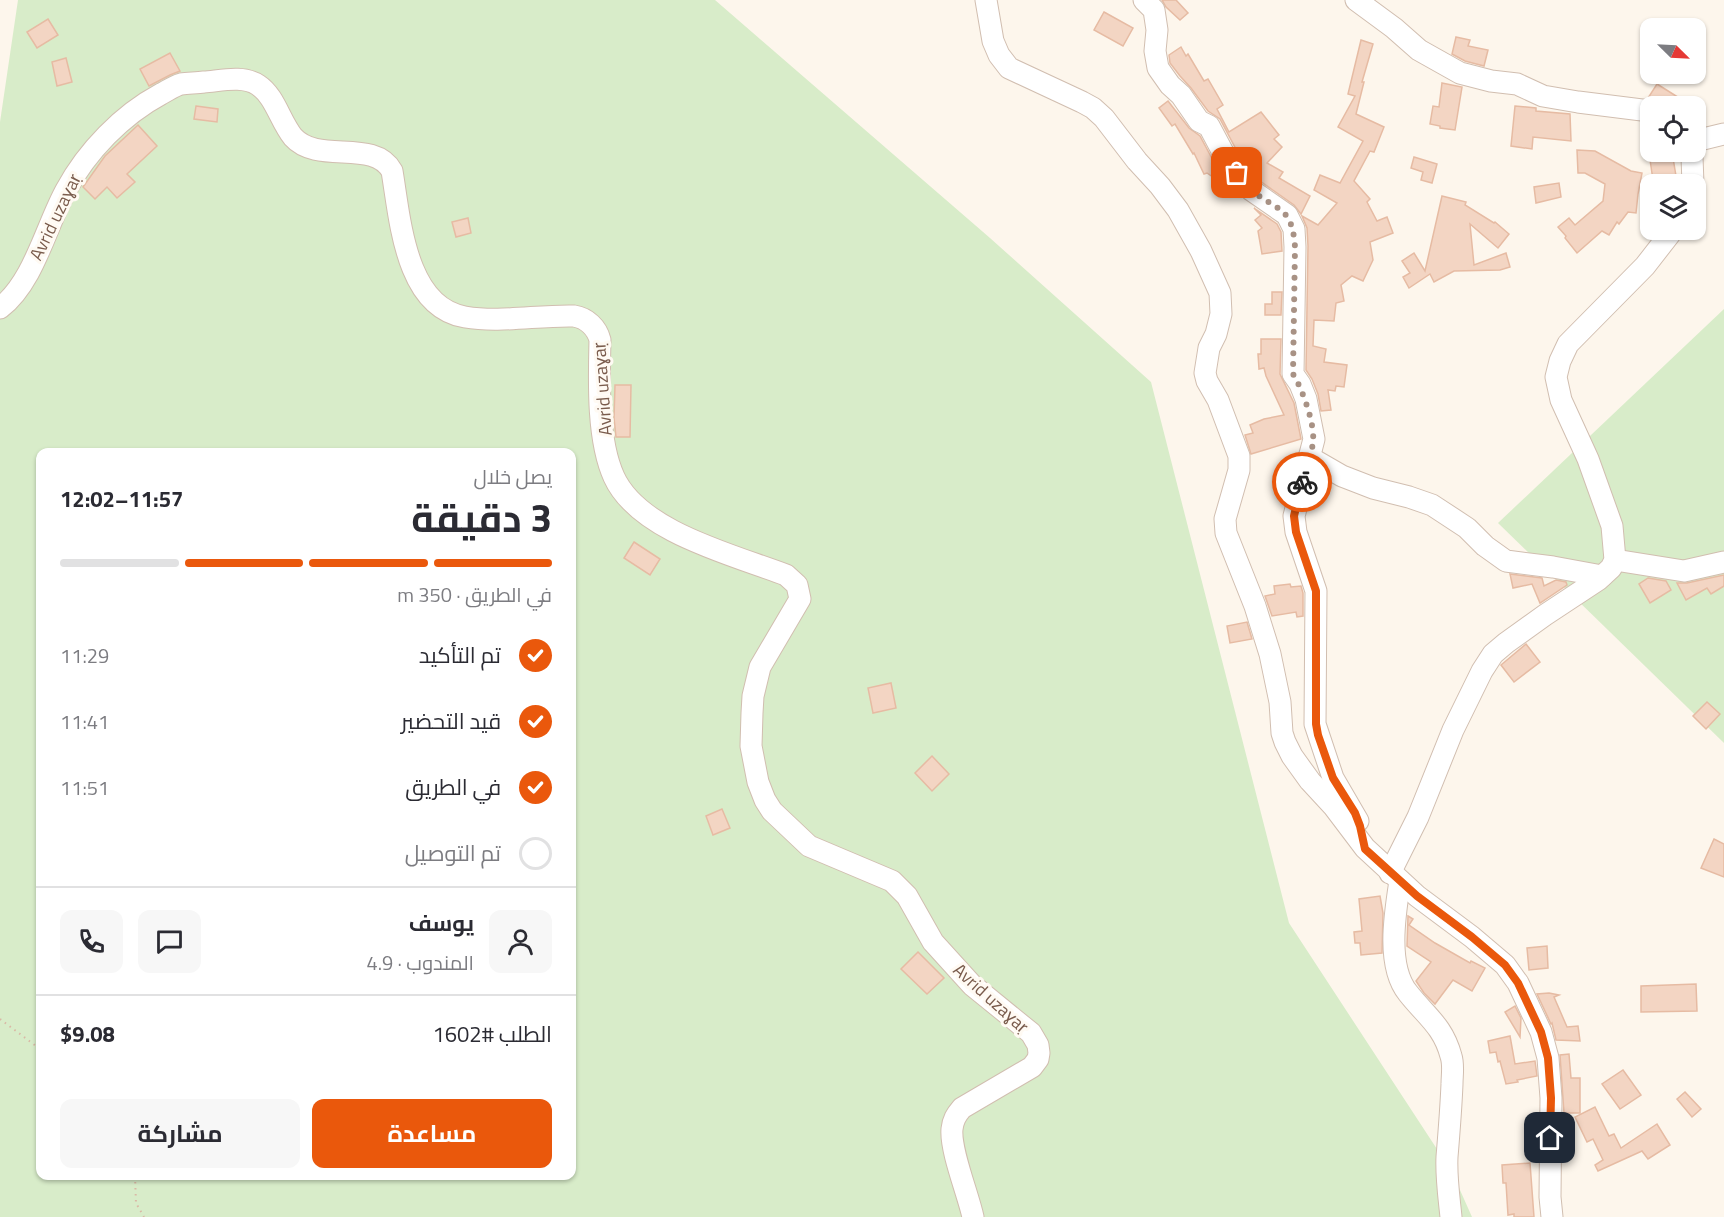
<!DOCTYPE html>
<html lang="ar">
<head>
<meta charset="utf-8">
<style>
  body { margin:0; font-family:"Titillium Web",Cairo,sans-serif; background:#f7f7f7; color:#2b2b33; direction:rtl; height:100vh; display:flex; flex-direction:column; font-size:22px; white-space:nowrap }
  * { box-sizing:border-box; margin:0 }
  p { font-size:20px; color:#7c7c81 }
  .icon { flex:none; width:33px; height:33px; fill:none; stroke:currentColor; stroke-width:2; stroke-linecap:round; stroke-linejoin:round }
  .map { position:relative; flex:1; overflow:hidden; direction:ltr }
  .side { position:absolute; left:36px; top:448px; width:540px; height:732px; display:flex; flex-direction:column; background:#fff; border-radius:12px; box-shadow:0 2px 4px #0004; direction:rtl }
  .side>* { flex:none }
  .needle { width:39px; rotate:114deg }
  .buttons { position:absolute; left:1640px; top:18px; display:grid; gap:12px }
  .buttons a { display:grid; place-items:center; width:66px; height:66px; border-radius:12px; background:#fff; box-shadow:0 2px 4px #0004; font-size:30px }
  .pin { position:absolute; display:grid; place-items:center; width:51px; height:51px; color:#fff; margin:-26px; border-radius:12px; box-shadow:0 3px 9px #0006 }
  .courier { position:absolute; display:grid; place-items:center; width:60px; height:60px; margin:-30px; border:4px solid #ea580c; border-radius:50%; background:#fff; color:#222; box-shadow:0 2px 8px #0007 }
  .summary em { font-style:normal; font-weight:700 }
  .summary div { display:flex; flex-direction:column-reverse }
  .summary { display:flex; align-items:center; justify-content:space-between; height:102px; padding:0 24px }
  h1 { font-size:39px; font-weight:700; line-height:45px }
  .bar { display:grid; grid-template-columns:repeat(4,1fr); gap:9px 6px; align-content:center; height:72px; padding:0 24px }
  .bar i { height:8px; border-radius:4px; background:#e1e1e2 }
  .bar .on { background:#ea580c }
  .bar p { grid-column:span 4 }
  .line { display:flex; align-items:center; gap:15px; padding:0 24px; border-top:2px solid #e1e1e2 }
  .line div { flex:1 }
  .round { display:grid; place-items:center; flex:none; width:63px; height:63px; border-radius:12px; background:#f7f7f7 }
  ol { padding:0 24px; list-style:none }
  li { display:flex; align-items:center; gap:18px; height:66px }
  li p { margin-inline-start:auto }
  li .icon { padding:6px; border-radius:50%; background:#ea580c; color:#fff; stroke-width:4 }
  li:last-child { color:#7c7c81 }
  li i { width:33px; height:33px; border:3px solid #e1e1e2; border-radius:50% }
  .primary-button { display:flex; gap:12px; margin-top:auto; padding:12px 24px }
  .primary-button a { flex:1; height:69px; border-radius:12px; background:#ea580c; color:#fff; font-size:24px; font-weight:700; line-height:69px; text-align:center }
  .primary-button a+a { background:#f7f7f7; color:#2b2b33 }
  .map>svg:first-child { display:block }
  .green { fill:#d8ecc9; fill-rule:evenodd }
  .building { fill:#f3d5c3; stroke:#e6bba3; stroke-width:1.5 }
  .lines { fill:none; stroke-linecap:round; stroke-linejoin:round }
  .minor-casing { stroke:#d1beb0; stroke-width:23 }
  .path { stroke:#d9b8a5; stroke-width:2; stroke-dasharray:1.5 4.5; stroke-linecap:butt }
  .minor { stroke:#fff; stroke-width:21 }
  .done { stroke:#a89285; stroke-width:6; stroke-dasharray:0 10.8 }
  .route { stroke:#ea580c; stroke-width:8 }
  .labels { text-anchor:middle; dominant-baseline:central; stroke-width:6; stroke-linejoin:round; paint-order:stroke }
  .street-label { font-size:18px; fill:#7a5c4d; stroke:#fffaf3 }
</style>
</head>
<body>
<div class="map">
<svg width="1724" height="1217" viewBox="0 0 1724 1217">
  <rect width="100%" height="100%" fill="#fdf6ec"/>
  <!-- green -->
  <g class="green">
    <path d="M18,0H715L990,238L1151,382L1289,923L1452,1172L1472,1217H0V122ZM40,453H572V1176H40Z"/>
    <polygon points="1724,309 1724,743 1498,523"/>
  </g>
  <!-- building -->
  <g class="building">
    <polygon points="1162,0 1176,0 1188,13 1180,20 1166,7"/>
    <polygon points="1104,12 1133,28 1123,46 1094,30"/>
    <polygon points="48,19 58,35 37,48 27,32"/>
    <polygon points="1456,37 1470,40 1468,46 1488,50 1484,66 1465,61 1452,54"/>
    <polygon points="1361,40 1373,44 1362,82 1364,82 1356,114 1384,127 1374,152 1370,151 1354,181 1370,199 1367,202 1377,221 1387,217 1393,233 1370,242 1373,260 1363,281 1352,276 1341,285 1344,301 1336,303 1334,321 1314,320 1313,346 1326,349 1324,362 1347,365 1344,387 1336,386 1335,391 1328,390 1331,410 1321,411 1318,394 1312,379 1306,370 1308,246 1307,228 1302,216 1318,225 1337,203 1314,190 1320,175 1340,183 1363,141 1338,127 1355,96 1348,94"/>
    <polygon points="1181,47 1186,56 1188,54 1204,81 1208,79 1223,105 1217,109 1229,132 1261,112 1279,135 1274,139 1282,147 1267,163 1283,172 1279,178 1310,196 1301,214 1294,205 1260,181 1237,151 1220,119 1208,111 1191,88 1180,76 1170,63 1169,55"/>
    <polygon points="170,53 180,71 170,75 149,86 140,69"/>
    <polygon points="66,58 72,82 57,86 52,62"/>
    <polygon points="1442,83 1462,87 1455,130 1440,128 1440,126 1430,124 1433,106 1439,107"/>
    <polygon points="1657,84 1692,106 1662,106 1657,101 1648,98"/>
    <polygon points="1168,101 1189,128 1200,136 1215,164 1232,187 1230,189 1207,173 1204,174 1194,153 1193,154 1175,124 1172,126 1159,108"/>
    <polygon points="196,106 218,109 217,122 194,119"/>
    <polygon points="1515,106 1536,108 1536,111 1570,114 1571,141 1533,137 1532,149 1511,146"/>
    <polygon points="138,125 157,146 127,174 135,182 117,198 107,187 95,199 83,187 105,156"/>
    <polygon points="1577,150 1595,151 1631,171 1642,173 1638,194 1636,213 1628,212 1619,224 1617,222 1609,235 1602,231 1577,253 1565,238 1566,236 1558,227 1569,218 1575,225 1603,201 1605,184 1585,173 1578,173"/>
    <polygon points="1660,152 1672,152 1676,176 1653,180 1649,153"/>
    <polygon points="1414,157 1437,164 1432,183 1421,180 1423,172 1411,168"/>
    <polygon points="1559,183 1561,197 1536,203 1534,187"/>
    <polygon points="1442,196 1466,202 1465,205 1494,223 1495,222 1509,234 1498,248 1470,224 1474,265 1506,253 1510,267 1500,270 1454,271 1434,282 1430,274 1409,288 1403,277 1410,273 1402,261 1414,253 1425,271"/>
    <polygon points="1254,208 1277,224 1281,232 1282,251 1262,254 1258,231 1262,228 1255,220 1261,215"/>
    <polygon points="468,218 471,233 456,237 452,222"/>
    <polygon points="1272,292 1282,292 1281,315 1265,315 1265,304 1272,304"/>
    <polygon points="1261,339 1281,339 1280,374 1294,403 1301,439 1251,454 1245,435 1253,433 1250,425 1264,419 1284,415 1266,376 1264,368 1259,369 1258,354 1261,354"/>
    <polygon points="615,385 631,385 630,437 616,437 614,418"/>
    <polygon points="634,542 660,559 650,575 624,558"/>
    <polygon points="1510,574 1542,578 1544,586 1556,580 1566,582 1567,585 1540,603 1532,584 1513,588"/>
    <polygon points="1724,575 1724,586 1711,594 1707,588 1686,600 1677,583 1687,583"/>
    <polygon points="1648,578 1666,581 1671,590 1650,603 1639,584"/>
    <polygon points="1290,584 1291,587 1301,586 1303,593 1303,616 1297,617 1296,612 1272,616 1265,596 1275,594 1274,586"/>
    <polygon points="1247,622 1252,639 1230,643 1227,626"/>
    <polygon points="1526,644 1540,662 1514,682 1501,665"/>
    <polygon points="891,683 896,708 873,713 868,688"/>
    <polygon points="1707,702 1720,714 1706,729 1693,716"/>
    <polygon points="932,756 949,774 932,791 915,773"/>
    <polygon points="722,809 730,828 713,835 706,816"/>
    <polygon points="1714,839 1724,844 1724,877 1701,868"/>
    <polygon points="1380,896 1383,913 1382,953 1361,955 1360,943 1355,943 1354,932 1362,931 1359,899"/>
    <polygon points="1408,916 1413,919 1409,925 1435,943 1470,963 1471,961 1485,968 1472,991 1453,980 1435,1004 1424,993 1416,981 1431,962 1407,946"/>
    <polygon points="1547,946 1548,968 1529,970 1527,948"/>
    <polygon points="918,952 944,978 927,994 901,969"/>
    <polygon points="1696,984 1697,1011 1641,1012 1641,986"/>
    <polygon points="1549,993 1559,995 1554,997 1567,1027 1578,1026 1580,1041 1556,1040 1552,1023 1551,1024 1537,994"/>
    <polygon points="1515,1006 1521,1018 1520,1037 1505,1012"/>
    <polygon points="1510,1036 1515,1064 1535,1061 1537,1076 1517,1080 1518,1082 1506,1084 1500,1061 1498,1062 1496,1052 1490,1053 1488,1041"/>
    <polygon points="1569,1054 1571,1078 1580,1078 1580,1113 1564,1113 1560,1055"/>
    <polygon points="1623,1070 1641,1095 1620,1109 1602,1084"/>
    <polygon points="1685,1092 1701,1109 1692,1117 1677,1099"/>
    <polygon points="1595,1107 1609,1136 1614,1134 1621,1148 1657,1124 1670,1145 1648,1159 1642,1151 1598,1171 1595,1165 1603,1160 1593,1139 1587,1142 1575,1117"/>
    <polygon points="1530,1163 1534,1217 1514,1217 1514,1214 1508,1215 1506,1183 1503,1183 1502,1165"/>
  </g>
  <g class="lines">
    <defs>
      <g id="minor">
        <polyline points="986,0 993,41 999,55 1009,68 1082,102 1093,108 1104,118 1137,161 1160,186 1178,210 1201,251 1220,293 1221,314 1216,334 1209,348 1205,373 1207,381 1218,400 1239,456 1239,470 1225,519 1226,533 1255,606 1270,654 1280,702 1282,733 1285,742 1292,756 1310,781 1334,807 1365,848 1417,896 1472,937 1505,965 1518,983 1541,1032 1548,1058 1551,1098 1550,1197 1552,1217"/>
        <polyline points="1144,0 1154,10 1157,30 1155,51 1158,68 1170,85 1181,95 1199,121 1209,126 1226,158 1251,190 1287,215 1294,229 1295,247 1293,374 1300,384 1306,399 1314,439 1294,516 1296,532 1316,591 1315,724 1333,778 1358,821"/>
        <polyline points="1356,0 1394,28 1419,50 1460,73 1491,81 1517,84 1543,96 1578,102 1650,111"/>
        <polyline points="1695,141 1724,134"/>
        <polyline points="1691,152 1692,157 1693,184"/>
        <path d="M0,308C34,282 46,226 66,190C87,151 122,115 161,94C167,91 174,86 181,84C188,83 196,83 204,82C220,81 243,75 258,85C275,96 280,121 293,137C318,165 374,138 392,171C400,218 405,307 465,317C500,323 538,315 574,316C587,318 597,328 600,340C599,380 597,440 614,477C639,532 734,555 786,575L797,585L800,599L760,667L753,696L752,713L751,746L758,782L765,800L772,811L809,846L892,881L907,896L933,942L972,985L1031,1033L1038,1045L1039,1053L1038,1059L1032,1067L962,1108C956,1115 953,1120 952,1129C950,1150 968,1194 973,1217"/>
        <polyline points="1309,457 1342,476 1373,488 1409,497 1432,505 1467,528 1485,546 1506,561 1553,567 1602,576"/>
        <polyline points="1615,560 1684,571 1724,562"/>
        <polyline points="1390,873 1418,817 1453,730 1482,671 1493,654 1506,643 1545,615 1598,580 1611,568 1615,560 1612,526 1588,459 1561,400 1556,377 1560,361 1568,344 1645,266 1673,230"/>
        <path d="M1400,881C1395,913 1386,966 1408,993C1426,1016 1443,1026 1451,1056C1454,1065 1452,1075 1452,1084C1451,1108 1449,1133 1447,1157C1446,1177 1449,1197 1451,1217"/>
      </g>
    </defs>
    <!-- minor casing -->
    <use href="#minor" class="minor-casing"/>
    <!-- path -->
    <g class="path">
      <polyline points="0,1019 40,1049"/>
      <polyline points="135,1176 136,1203 144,1217"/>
    </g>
    <!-- minor -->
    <use href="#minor" class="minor"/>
  </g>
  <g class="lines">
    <!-- done -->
    <path class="done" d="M1237,173C1242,179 1246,187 1252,191C1280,212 1292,207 1295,247L1293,374C1302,388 1315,424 1313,441C1312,454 1306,469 1302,482"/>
    <!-- route -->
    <polyline class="route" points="1302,482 1294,516 1296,532 1316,591 1316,724 1318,735 1333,778 1355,813 1360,826 1365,849 1417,896 1472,937 1505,965 1518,983 1541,1032 1548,1058 1551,1098 1550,1138"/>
  </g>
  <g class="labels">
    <!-- street labels -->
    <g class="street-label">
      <text transform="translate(55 217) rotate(-64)">Avrid uzaɣaṛ</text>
      <text transform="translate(602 389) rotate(-94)">Avrid uzaɣaṛ</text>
      <text transform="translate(991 998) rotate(42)">Avrid uzaɣaṛ</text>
    </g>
  </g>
</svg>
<div class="buttons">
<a><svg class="needle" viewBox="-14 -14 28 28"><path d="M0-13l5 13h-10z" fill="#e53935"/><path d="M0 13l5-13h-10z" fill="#7c7c81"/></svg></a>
<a><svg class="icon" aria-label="locate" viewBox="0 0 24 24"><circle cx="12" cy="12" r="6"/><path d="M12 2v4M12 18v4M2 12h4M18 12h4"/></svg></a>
<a><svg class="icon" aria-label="layers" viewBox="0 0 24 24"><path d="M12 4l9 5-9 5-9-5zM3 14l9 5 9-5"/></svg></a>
</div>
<div class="pin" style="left:1237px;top:173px;background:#ea580c"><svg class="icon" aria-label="bag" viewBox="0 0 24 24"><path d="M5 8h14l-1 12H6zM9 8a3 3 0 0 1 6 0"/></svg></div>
<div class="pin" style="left:1550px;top:1138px;background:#1f2937"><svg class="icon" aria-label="home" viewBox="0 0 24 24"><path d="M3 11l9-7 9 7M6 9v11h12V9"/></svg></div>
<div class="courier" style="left:1302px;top:482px"><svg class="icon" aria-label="bike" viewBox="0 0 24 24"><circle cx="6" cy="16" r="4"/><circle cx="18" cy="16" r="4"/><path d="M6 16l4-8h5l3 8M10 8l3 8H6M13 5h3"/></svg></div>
<section class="side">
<div class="summary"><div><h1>3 دقيقة</h1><p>يصل خلال</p></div><em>11:57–12:02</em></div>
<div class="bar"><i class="on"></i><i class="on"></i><i class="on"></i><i></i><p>في الطريق · 350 m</p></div>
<ol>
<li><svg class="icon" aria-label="check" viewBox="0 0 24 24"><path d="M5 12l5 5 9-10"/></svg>تم التأكيد<p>11:29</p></li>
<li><svg class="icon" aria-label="check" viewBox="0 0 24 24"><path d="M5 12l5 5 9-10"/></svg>قيد التحضير<p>11:41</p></li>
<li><svg class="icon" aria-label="check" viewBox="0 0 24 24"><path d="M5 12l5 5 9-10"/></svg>في الطريق<p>11:51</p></li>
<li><i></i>تم التوصيل</li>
</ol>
<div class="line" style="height:108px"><a class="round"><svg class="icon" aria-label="person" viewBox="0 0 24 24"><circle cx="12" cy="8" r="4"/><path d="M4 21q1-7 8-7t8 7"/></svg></a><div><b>يوسف</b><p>المندوب · 4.9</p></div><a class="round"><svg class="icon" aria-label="chat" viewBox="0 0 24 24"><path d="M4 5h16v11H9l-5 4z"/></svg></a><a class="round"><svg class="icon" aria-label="phone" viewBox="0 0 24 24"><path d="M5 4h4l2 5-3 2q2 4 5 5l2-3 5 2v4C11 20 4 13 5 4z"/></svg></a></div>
<div class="line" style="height:78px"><div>الطلب #1602</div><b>$9.08</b></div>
<div class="primary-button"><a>مساعدة</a><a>مشاركة</a></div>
</section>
</div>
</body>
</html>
